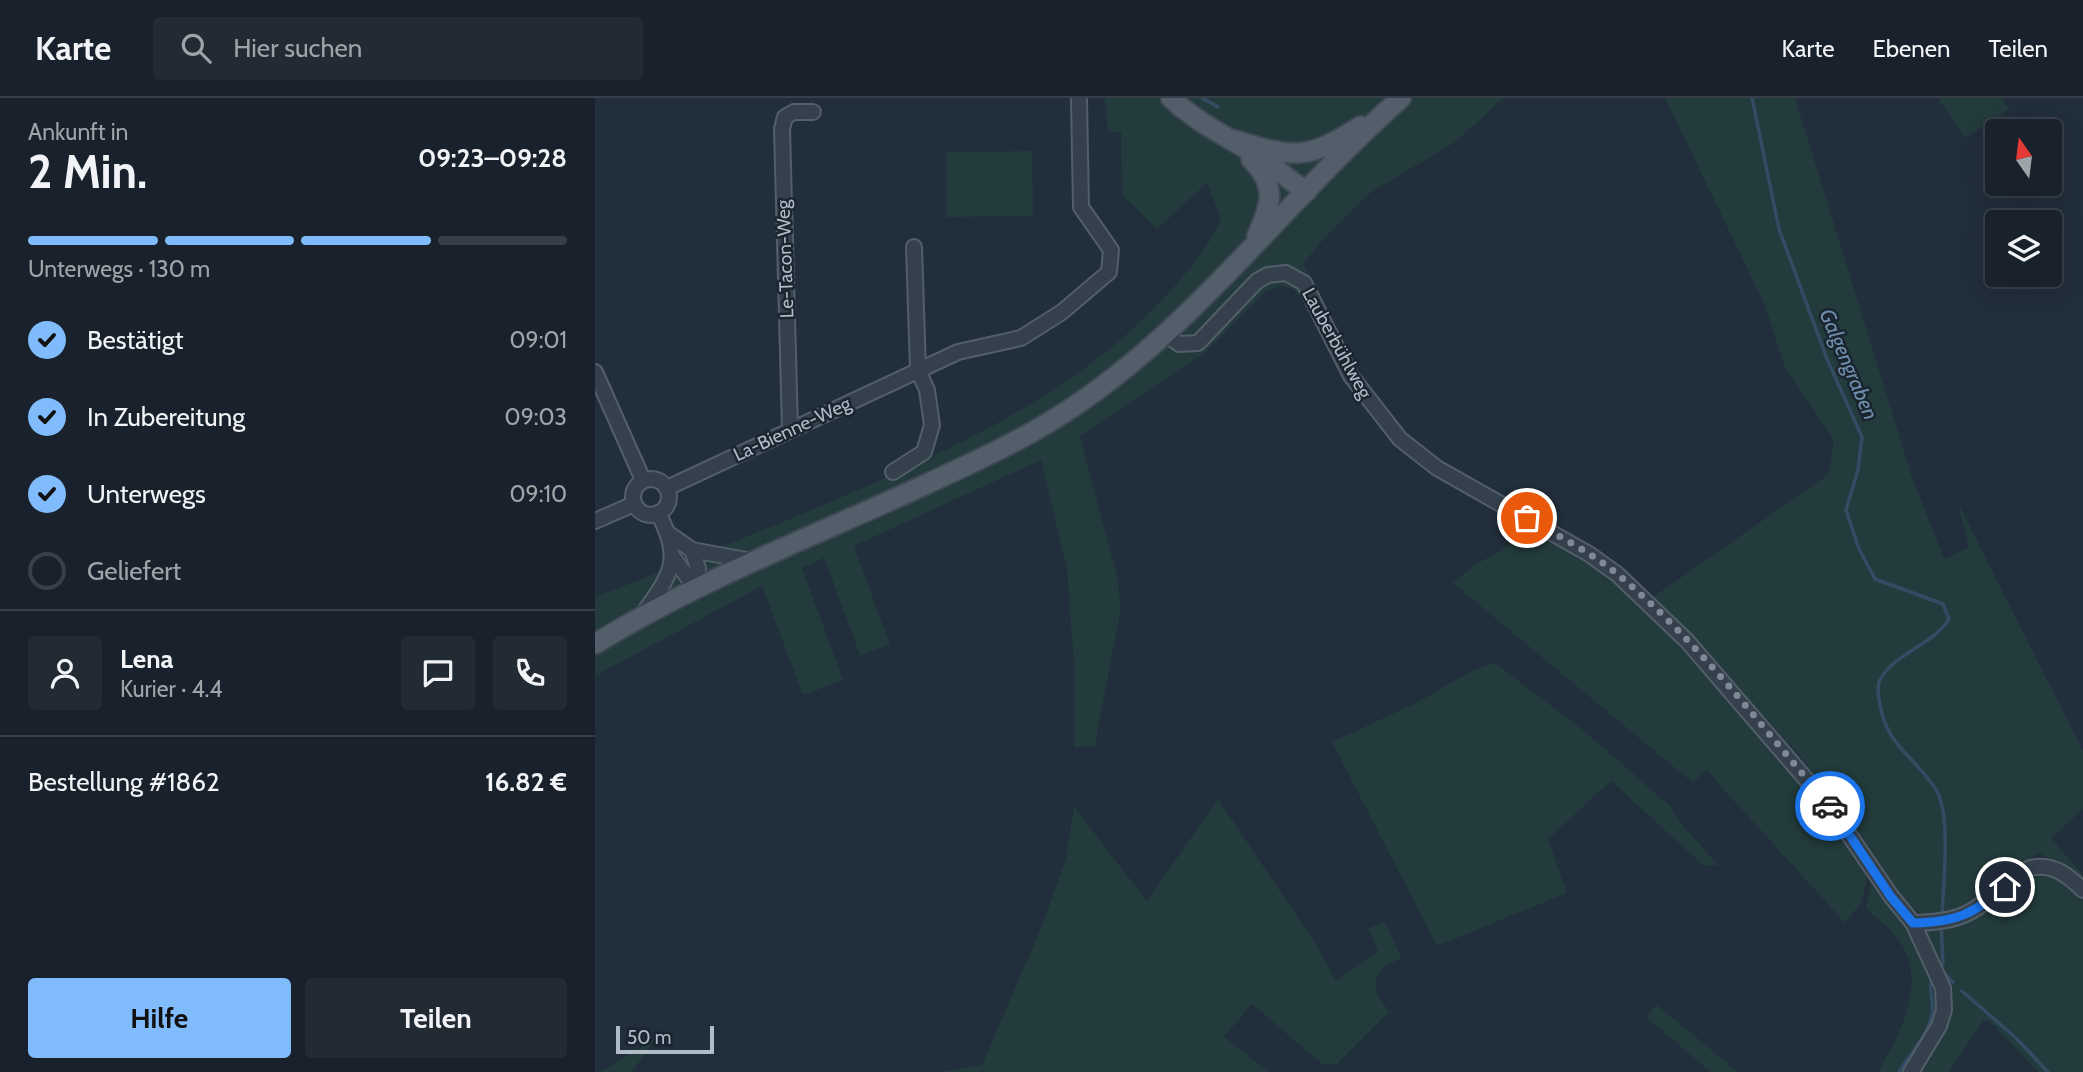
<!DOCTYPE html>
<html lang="de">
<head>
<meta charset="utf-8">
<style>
  body { margin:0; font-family:Cabin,sans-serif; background:#222a34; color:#f1f3f6; height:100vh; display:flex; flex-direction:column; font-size:26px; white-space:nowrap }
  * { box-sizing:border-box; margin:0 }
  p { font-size:23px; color:#9fa4a9 }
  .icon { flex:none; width:38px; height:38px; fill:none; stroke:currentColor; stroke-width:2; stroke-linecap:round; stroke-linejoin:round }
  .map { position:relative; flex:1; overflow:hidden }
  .panel { display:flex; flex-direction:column; background:#19222c; width:595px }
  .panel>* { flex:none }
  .needle { width:46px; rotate:346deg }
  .tools { position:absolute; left:1390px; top:21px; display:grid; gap:14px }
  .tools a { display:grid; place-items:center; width:77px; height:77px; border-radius:7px; background:#19222c; box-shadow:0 7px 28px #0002,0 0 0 2px #373f48; font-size:35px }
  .scale { position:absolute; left:21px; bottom:18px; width:98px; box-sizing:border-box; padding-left:7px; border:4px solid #afbbc7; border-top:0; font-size:19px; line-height:24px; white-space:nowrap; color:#afbbc7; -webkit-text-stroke:5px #1a252f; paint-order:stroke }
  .pin { position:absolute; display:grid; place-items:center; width:60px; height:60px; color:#fff; margin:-30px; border:4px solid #fff; border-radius:50%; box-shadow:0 2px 7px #0007 }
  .courier { position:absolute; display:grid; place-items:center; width:70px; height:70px; margin:-35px; border:5px solid #1a73e8; border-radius:50%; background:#fff; color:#222; box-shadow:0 2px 9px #0007 }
  .overview em { font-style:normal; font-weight:800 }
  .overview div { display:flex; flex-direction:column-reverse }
  .overview { display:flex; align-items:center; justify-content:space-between; height:119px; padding:0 28px }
  h1 { font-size:46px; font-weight:800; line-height:52px }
  .bar { display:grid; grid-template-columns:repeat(4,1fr); gap:10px 7px; align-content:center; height:84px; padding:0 28px }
  .bar i { height:9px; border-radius:5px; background:#373f48 }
  .bar .on { background:#80bcfc }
  .bar p { grid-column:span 4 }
  .line { display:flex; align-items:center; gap:18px; padding:0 28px; border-top:2px solid #373f48 }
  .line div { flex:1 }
  .round { display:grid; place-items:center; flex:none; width:74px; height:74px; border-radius:7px; background:#222a34 }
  ol { padding:0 28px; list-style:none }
  li { display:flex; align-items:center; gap:21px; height:77px }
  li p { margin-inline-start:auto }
  li .icon { padding:7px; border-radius:50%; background:#80bcfc; color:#111; stroke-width:4 }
  li:last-child { color:#9fa4a9 }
  li i { width:38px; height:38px; border:4px solid #373f48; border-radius:50% }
  .cta { display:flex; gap:14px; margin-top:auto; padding:14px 28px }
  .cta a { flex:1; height:80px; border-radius:7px; background:#80bcfc; color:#111; font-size:28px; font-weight:800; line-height:80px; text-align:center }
  .cta a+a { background:#222a34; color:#f1f3f6 }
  header { display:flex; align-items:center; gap:42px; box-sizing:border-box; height:98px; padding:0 35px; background:#19222c; border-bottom:2px solid #373f48 }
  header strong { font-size:33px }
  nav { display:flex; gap:38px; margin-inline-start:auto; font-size:24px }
  .search { width:490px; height:63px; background:#222a34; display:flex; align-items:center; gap:18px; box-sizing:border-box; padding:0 24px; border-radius:7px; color:#9fa4a9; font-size:26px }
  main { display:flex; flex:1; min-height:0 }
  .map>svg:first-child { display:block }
  .green { fill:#233b3c }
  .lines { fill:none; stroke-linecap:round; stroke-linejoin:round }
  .stream { stroke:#344c63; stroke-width:3.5 }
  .minor-casing { stroke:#525e69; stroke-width:18 }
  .major-casing { stroke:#3e4954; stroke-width:23 }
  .minor { stroke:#34404b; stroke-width:14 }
  .major { stroke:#525f6b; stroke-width:19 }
  .done { stroke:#7d8a96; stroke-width:7; stroke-dasharray:0 12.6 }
  .route { stroke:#1a73e8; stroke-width:9 }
  .labels { text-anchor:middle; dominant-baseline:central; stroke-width:5; stroke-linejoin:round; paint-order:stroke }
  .street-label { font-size:19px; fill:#afbbc7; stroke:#1a252f }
  .water-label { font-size:21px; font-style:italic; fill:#6f8fac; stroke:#1a252f }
</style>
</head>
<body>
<header>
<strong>Karte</strong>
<div class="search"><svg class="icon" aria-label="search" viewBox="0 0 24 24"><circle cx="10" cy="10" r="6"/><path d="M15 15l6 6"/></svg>Hier suchen</div>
<nav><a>Karte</a><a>Ebenen</a><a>Teilen</a></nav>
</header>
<main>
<section class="panel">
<div class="overview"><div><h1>2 Min.</h1><p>Ankunft in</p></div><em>09:23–09:28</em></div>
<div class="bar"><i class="on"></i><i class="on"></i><i class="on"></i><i></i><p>Unterwegs · 130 m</p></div>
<ol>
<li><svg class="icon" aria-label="check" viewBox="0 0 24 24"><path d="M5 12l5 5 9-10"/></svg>Bestätigt<p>09:01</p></li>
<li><svg class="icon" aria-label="check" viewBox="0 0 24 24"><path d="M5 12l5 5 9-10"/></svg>In Zubereitung<p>09:03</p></li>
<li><svg class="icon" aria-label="check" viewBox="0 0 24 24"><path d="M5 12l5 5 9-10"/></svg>Unterwegs<p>09:10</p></li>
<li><i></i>Geliefert</li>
</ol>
<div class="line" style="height:126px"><a class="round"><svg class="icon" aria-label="person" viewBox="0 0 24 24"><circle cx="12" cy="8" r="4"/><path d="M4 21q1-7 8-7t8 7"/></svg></a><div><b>Lena</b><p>Kurier · 4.4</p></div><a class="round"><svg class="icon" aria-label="chat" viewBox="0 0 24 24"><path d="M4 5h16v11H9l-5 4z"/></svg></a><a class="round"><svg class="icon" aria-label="phone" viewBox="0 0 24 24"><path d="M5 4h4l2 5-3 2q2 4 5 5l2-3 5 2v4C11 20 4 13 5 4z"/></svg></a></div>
<div class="line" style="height:91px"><div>Bestellung #1862</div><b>16.82 €</b></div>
<div class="cta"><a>Hilfe</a><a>Teilen</a></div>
</section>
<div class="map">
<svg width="1488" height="974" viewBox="0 0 1488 974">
  <rect width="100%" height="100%" fill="#212e3b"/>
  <!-- green -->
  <g class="green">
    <path d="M510,0H908L862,43L775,95L731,138L708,166L726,196L707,201L699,191L686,188L670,194L612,253L485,339L522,478L526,509L500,648L479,649V567L472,471L446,362L259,448L295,547L265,557L229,460L207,470L248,582L208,597L167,488L0,578V499C76,470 151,439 226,408C353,353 485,296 578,190C598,167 614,148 626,121L612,85L562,131L527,97L526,34H513Z"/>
    <path d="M1070,0H1200L1317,379L1349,461L1374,449L1363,405L1488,653V711L1456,740L1488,777V786L1463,764L1443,755C1403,783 1360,847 1309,805L1212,666L1058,499L1234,376L1239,342L1190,269L1169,205Z"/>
    <polygon points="1343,0 1407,0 1414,11 1370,40"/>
    <polygon points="437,53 438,118 351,119 351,54"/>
    <polygon points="939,433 987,458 1032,492 1233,710 1268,762 1272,782 1266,805 1250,825 1111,672 1098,685 858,485 880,467"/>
    <polygon points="900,565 987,631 1075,708 1084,723 1123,767 1109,768 1016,683 953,741 972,795 842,848 737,644 823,604 878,572"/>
    <polygon points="623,701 722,848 741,883 783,853 773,831 789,823 807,860 791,867 781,878 781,894 794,914 742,966 727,966 657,906 629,939 674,974 343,974 387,967 446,830 471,761 479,709 552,803"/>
    <path d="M1452,772L1488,796V974H1444L1393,922L1388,923L1354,974H1283C1305,936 1334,882 1303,841C1294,830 1281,820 1271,810L1277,778C1305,818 1334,858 1346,906L1356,895L1330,832L1332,829L1429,777Z"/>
    <polygon points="1062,907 1138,970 1142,974 1116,974 1051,919"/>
    <polygon points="60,941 37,974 5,974"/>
  </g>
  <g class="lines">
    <!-- stream -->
    <g class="stream">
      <polyline points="607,0 623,9"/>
      <path d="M1157,0L1184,131L1232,261L1267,339L1263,372L1251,412L1264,451L1280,481L1348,506L1354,521C1339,546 1302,554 1286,580C1282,586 1283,595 1284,601C1290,647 1317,656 1340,690C1357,715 1348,787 1347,818"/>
      <polyline points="1343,872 1348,866 1346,825"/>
      <polyline points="1347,873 1358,884"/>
      <polyline points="1367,893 1422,941 1453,974"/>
      <path d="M1304,974C1315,955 1333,938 1337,916C1340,904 1331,890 1339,878"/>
    </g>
    <defs>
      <g id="minor">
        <polyline points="572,237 584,246 603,245 662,183 673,177 691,175 709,185 756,278 805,341 842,370 994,456 1022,476 1092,543 1235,709 1296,798 1318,825 1348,890 1349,912 1344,928 1316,974"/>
        <polyline points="0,274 48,382"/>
        <polyline points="195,332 187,31 190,19 199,14 218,14"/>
        <polyline points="298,374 329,354 337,327 332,292 323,272 319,149"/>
        <circle cx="56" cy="399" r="18"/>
        <polyline points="72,390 363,254 426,240 467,214 514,174 516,152 486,109 484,3"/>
        <polyline points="0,423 39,406"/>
        <polyline points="74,436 97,452 157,463"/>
        <polyline points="97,452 103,470 100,489"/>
        <polyline points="77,458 100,489"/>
        <path d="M48,516C76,476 88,462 63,415"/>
        <path d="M1318,825C1390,824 1383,800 1435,770C1457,765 1472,776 1488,792"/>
      </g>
      <g id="major">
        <path d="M576,0C603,26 637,41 668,61C685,72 693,83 712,93"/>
        <path d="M639,42C698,60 712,63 766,28"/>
        <path d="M656,61C683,89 676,105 662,138"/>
        <path d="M0,546C105,481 222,437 334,385C377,365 421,345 461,320C596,236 688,104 806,0"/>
      </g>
    </defs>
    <!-- minor casing -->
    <use href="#minor" class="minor-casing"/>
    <!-- major casing -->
    <use href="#major" class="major-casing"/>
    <!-- minor -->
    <use href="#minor" class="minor"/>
    <!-- major -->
    <use href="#major" class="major"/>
  </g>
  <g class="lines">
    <!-- done -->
    <path class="done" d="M932,420C962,438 995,453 1022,476C1103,542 1167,630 1235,708"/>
    <!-- route -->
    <path class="route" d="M1235,708L1296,799L1318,825C1361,824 1377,817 1410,789"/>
  </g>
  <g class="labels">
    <!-- street labels -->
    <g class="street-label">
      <text transform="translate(190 161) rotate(-92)">Le-Tacon-Weg</text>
      <text transform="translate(742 245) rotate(61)">Lauberbühlweg</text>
      <text transform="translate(197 331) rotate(-25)">La-Bienne-Weg</text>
    </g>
    <!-- water labels -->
    <g class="water-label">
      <text transform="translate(1254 266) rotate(67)">Galgengraben</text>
    </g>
  </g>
</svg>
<div class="tools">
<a><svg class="needle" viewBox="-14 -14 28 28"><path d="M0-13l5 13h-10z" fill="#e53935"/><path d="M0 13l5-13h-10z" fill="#9fa4a9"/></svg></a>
<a><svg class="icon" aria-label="layers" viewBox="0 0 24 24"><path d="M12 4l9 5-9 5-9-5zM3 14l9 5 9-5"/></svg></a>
</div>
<div class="scale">50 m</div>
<div class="pin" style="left:932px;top:420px;background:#ea580c"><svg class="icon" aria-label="bag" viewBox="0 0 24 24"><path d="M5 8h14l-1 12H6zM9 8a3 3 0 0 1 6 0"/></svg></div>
<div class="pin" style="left:1410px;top:789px;background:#1f2937"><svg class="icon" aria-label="home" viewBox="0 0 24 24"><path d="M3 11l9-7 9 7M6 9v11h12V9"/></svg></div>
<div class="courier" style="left:1235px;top:708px"><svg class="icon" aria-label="car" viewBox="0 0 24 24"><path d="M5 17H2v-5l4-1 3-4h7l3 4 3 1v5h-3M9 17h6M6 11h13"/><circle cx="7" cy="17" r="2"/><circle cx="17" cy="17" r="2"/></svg></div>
</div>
</main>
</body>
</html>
